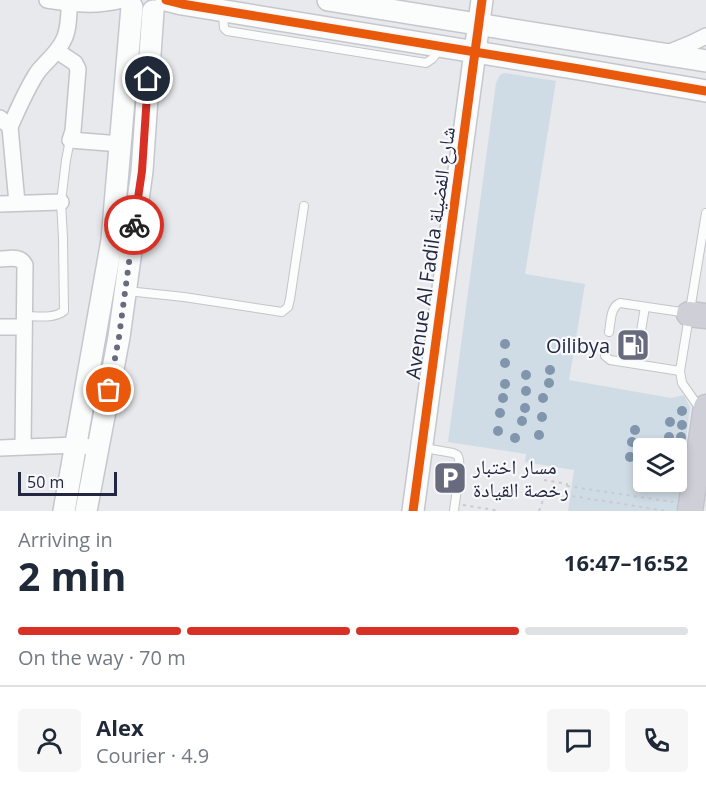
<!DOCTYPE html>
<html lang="en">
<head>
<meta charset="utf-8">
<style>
  body { margin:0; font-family:"Open Sans","Noto Naskh Arabic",sans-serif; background:#f6f6f7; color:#1f2937; height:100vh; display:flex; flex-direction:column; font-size:22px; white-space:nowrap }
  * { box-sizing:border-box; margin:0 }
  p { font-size:20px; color:#747a83 }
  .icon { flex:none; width:33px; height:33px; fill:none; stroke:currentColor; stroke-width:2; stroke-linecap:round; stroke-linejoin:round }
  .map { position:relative; height:511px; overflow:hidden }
  .details { display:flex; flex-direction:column; background:#fff; flex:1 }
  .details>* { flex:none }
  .controls { position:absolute; left:633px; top:438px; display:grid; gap:12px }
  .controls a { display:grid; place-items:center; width:54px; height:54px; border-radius:6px; background:#fff; box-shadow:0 3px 9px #0003; font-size:30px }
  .scale { position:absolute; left:18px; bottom:15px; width:99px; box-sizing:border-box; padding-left:6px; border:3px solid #242741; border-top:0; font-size:16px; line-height:21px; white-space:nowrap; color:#242741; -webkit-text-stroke:4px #f6f8fa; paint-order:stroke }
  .pin { position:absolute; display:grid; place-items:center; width:51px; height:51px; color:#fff; margin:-26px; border:3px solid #fff; border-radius:50%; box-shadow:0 2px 6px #0007 }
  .courier { position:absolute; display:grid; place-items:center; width:60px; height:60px; margin:-30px; border:4px solid #d93025; border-radius:50%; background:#fff; color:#222; box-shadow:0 2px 8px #0007 }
  .head em { font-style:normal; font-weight:700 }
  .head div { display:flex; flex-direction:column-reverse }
  .head { display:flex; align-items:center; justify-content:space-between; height:102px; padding:0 18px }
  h1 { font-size:39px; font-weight:700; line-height:45px }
  .bar { display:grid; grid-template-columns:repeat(4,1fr); gap:9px 6px; align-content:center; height:72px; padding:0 18px }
  .bar i { height:8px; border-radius:4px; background:#e0e1e3 }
  .bar .selected { background:#d93025 }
  .bar p { grid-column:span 4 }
  .line { display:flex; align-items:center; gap:15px; padding:0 18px; border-top:2px solid #e0e1e3 }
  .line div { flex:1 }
  .round { display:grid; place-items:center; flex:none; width:63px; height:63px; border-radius:6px; background:#f6f6f7 }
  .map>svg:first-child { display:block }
  .green { fill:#d0dce5; fill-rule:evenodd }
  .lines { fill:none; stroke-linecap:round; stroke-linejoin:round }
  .lane-casing { stroke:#c4c5c9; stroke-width:10 }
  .street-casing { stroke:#c4c5c9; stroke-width:18 }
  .secondary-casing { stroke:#c5c7cd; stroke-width:24 }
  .primary-casing { stroke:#c2c4cb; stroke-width:27 }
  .path { stroke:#c8cad1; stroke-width:2; stroke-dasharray:3 4.5; stroke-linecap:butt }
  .lane { stroke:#fbfcfc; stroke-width:8 }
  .street { stroke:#fbfcfc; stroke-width:15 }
  .secondary { stroke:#fbfcfc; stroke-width:21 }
  .primary { stroke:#cfd0d7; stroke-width:24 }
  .cycleway-casing { stroke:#f6f8fa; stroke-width:13 }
  .cycleway { stroke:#e8590c; stroke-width:9 }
  .tree { fill:#8195ac }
  .done { stroke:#686b7d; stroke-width:6; stroke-dasharray:0 10.8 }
  .route { stroke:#d93025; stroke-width:8 }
  .labels { text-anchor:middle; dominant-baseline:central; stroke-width:4.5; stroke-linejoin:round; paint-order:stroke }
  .street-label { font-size:20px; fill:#242741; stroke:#f6f8fa }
  .poi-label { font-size:20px; fill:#242741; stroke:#f6f8fa; text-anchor:end }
</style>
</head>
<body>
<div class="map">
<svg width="706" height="511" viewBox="0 0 706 511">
  <rect width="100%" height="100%" fill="#e7e9ec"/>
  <!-- green -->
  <path class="green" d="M504,73L556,81L525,274L585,284L569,380L671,398L684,395L690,407L678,511H568L574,470L525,462L526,454L448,442L496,83L500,75ZM644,448H676V482H644Z"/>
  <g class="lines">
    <defs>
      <g id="lane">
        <polyline points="223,13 224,28 227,31 426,63 432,59 439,50"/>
        <polyline points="127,291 184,297 282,312 288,307 290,299 304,206"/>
        <path d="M24,316C37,316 54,319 64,311L63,238L61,202L66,160L70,140"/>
        <path d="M609,332C611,322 610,307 620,303L688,313"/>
        <polyline points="640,337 645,307"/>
        <polyline points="606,350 605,356 610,360 680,371"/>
        <polyline points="701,410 682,383 680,371 706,213"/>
        <path d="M424,448L453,453C457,455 458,454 459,460C461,469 455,500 454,511"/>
      </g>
      <g id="street">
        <path d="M47,0C74,4 95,7 122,0"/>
        <polyline points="57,51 75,63 78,69 73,131 70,140 121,144"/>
        <polyline points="665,54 692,43 706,36"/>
        <polyline points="0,118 10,127 17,203"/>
        <path d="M10,127C18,109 26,90 37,73C45,62 57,54 63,41C70,29 68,13 70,0"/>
        <polyline points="0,204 61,202"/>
        <path d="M0,259C9,259 20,255 25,265L23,447"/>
        <polyline points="0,327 24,327"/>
        <polyline points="0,448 76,445 98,448"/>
      </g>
      <g id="secondary">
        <polyline points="166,0 182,4 579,69 706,91"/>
        <polyline points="328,0 706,61"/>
        <polyline points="64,511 112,240 132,7"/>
        <polyline points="86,511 119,337 142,171 153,11"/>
        <polyline points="413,511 482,0"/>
      </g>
      <g id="primary">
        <polyline points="689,314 706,316"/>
        <polyline points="690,511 706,407"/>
      </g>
    </defs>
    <!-- lane casing -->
    <use href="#lane" class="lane-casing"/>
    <!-- street casing -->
    <use href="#street" class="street-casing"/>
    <!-- secondary casing -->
    <use href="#secondary" class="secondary-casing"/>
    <!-- primary casing -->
    <use href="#primary" class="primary-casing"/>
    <!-- path -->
    <g class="path">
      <polyline points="567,486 673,502"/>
      <polyline points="539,494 564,498 567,484 544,480"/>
      <polyline points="565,495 667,511"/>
      <polyline points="463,505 500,511"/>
      <polyline points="539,511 545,495"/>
    </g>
    <!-- lane -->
    <use href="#lane" class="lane"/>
    <!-- street -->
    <use href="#street" class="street"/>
    <!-- secondary -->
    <use href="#secondary" class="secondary"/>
    <!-- primary -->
    <use href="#primary" class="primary"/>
    <defs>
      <g id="cycleway">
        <polyline points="166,0 182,4 579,69 706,91"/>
        <polyline points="413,511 482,0"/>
      </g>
    </defs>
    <!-- cycleway casing -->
    <use href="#cycleway" class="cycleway-casing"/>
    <!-- cycleway -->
    <use href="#cycleway" class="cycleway"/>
  </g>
  <!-- trees -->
  <g class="tree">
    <circle cx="505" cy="344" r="5"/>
    <circle cx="505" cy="363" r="5"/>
    <circle cx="550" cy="370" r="5"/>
    <circle cx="526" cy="375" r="5"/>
    <circle cx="549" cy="383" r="5"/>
    <circle cx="505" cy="384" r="5"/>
    <circle cx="526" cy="391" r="5"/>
    <circle cx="503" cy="398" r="5"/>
    <circle cx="543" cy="398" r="5"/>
    <circle cx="525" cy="408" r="5"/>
    <circle cx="682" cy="411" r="5"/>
    <circle cx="500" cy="413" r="5"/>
    <circle cx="542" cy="417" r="5"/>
    <circle cx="522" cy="421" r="5"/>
    <circle cx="670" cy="422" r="5"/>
    <circle cx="682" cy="425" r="5"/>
    <circle cx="635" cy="430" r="5"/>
    <circle cx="498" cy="431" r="5"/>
    <circle cx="539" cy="435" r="5"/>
    <circle cx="669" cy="437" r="5"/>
    <circle cx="681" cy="437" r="5"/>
    <circle cx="515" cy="438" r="5"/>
    <circle cx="632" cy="442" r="5"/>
    <circle cx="630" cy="457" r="5"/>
  </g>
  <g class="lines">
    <!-- done -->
    <polyline class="done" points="109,390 119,337 134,225"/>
    <!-- route -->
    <polyline class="route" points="134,225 142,171 148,79"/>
  </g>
  <!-- icons -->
  <defs>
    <symbol id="fuel-square" viewBox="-11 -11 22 22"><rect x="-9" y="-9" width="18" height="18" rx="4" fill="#686b7d" stroke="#f6f8fa"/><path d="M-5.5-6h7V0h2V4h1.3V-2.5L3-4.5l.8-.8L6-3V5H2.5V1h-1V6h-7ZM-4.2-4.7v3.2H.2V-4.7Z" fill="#fff"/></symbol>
    <symbol id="parking-square" viewBox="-11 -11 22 22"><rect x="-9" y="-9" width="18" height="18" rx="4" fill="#686b7d" stroke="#f6f8fa"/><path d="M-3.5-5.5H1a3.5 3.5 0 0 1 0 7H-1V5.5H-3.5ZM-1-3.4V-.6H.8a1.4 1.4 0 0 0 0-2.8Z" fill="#fff"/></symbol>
  </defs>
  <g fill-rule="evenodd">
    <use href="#fuel-square" x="614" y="326" width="38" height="38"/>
    <use href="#parking-square" x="431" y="459" width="38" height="38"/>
  </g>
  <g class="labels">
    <!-- street labels -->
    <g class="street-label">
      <text transform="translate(430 253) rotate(-82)">Avenue Al Fadila شارع الفضيلة</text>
    </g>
    <!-- poi labels -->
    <g class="poi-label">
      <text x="610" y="345">Oilibya</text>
      <text x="473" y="466" text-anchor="start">مسار اختبار<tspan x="473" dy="23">رخصة القيادة</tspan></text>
    </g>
  </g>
</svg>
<div class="controls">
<a><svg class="icon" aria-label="layers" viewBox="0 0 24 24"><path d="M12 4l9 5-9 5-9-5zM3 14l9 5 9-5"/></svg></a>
</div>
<div class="scale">50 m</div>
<div class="pin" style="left:109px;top:390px;background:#ea580c"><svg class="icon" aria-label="bag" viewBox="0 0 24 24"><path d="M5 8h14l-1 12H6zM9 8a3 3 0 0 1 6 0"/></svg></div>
<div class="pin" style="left:148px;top:79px;background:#1f2937"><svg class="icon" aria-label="home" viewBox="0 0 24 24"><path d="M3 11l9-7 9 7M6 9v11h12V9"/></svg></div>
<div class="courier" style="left:134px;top:225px"><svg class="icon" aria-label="bike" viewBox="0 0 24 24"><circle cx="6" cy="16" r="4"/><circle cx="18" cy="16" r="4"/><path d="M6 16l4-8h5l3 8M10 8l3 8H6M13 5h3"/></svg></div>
</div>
<section class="details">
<div class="head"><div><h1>2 min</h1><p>Arriving in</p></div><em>16:47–16:52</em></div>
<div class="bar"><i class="selected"></i><i class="selected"></i><i class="selected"></i><i></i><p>On the way · 70 m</p></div>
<div class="line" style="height:108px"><a class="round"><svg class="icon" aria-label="person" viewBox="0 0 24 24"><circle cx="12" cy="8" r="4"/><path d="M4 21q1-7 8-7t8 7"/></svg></a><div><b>Alex</b><p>Courier · 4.9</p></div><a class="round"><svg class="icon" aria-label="chat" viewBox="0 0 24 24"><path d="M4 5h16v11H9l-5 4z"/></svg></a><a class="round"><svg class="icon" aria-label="phone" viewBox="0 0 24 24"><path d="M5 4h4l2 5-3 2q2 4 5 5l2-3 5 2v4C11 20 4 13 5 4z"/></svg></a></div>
</section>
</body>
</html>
